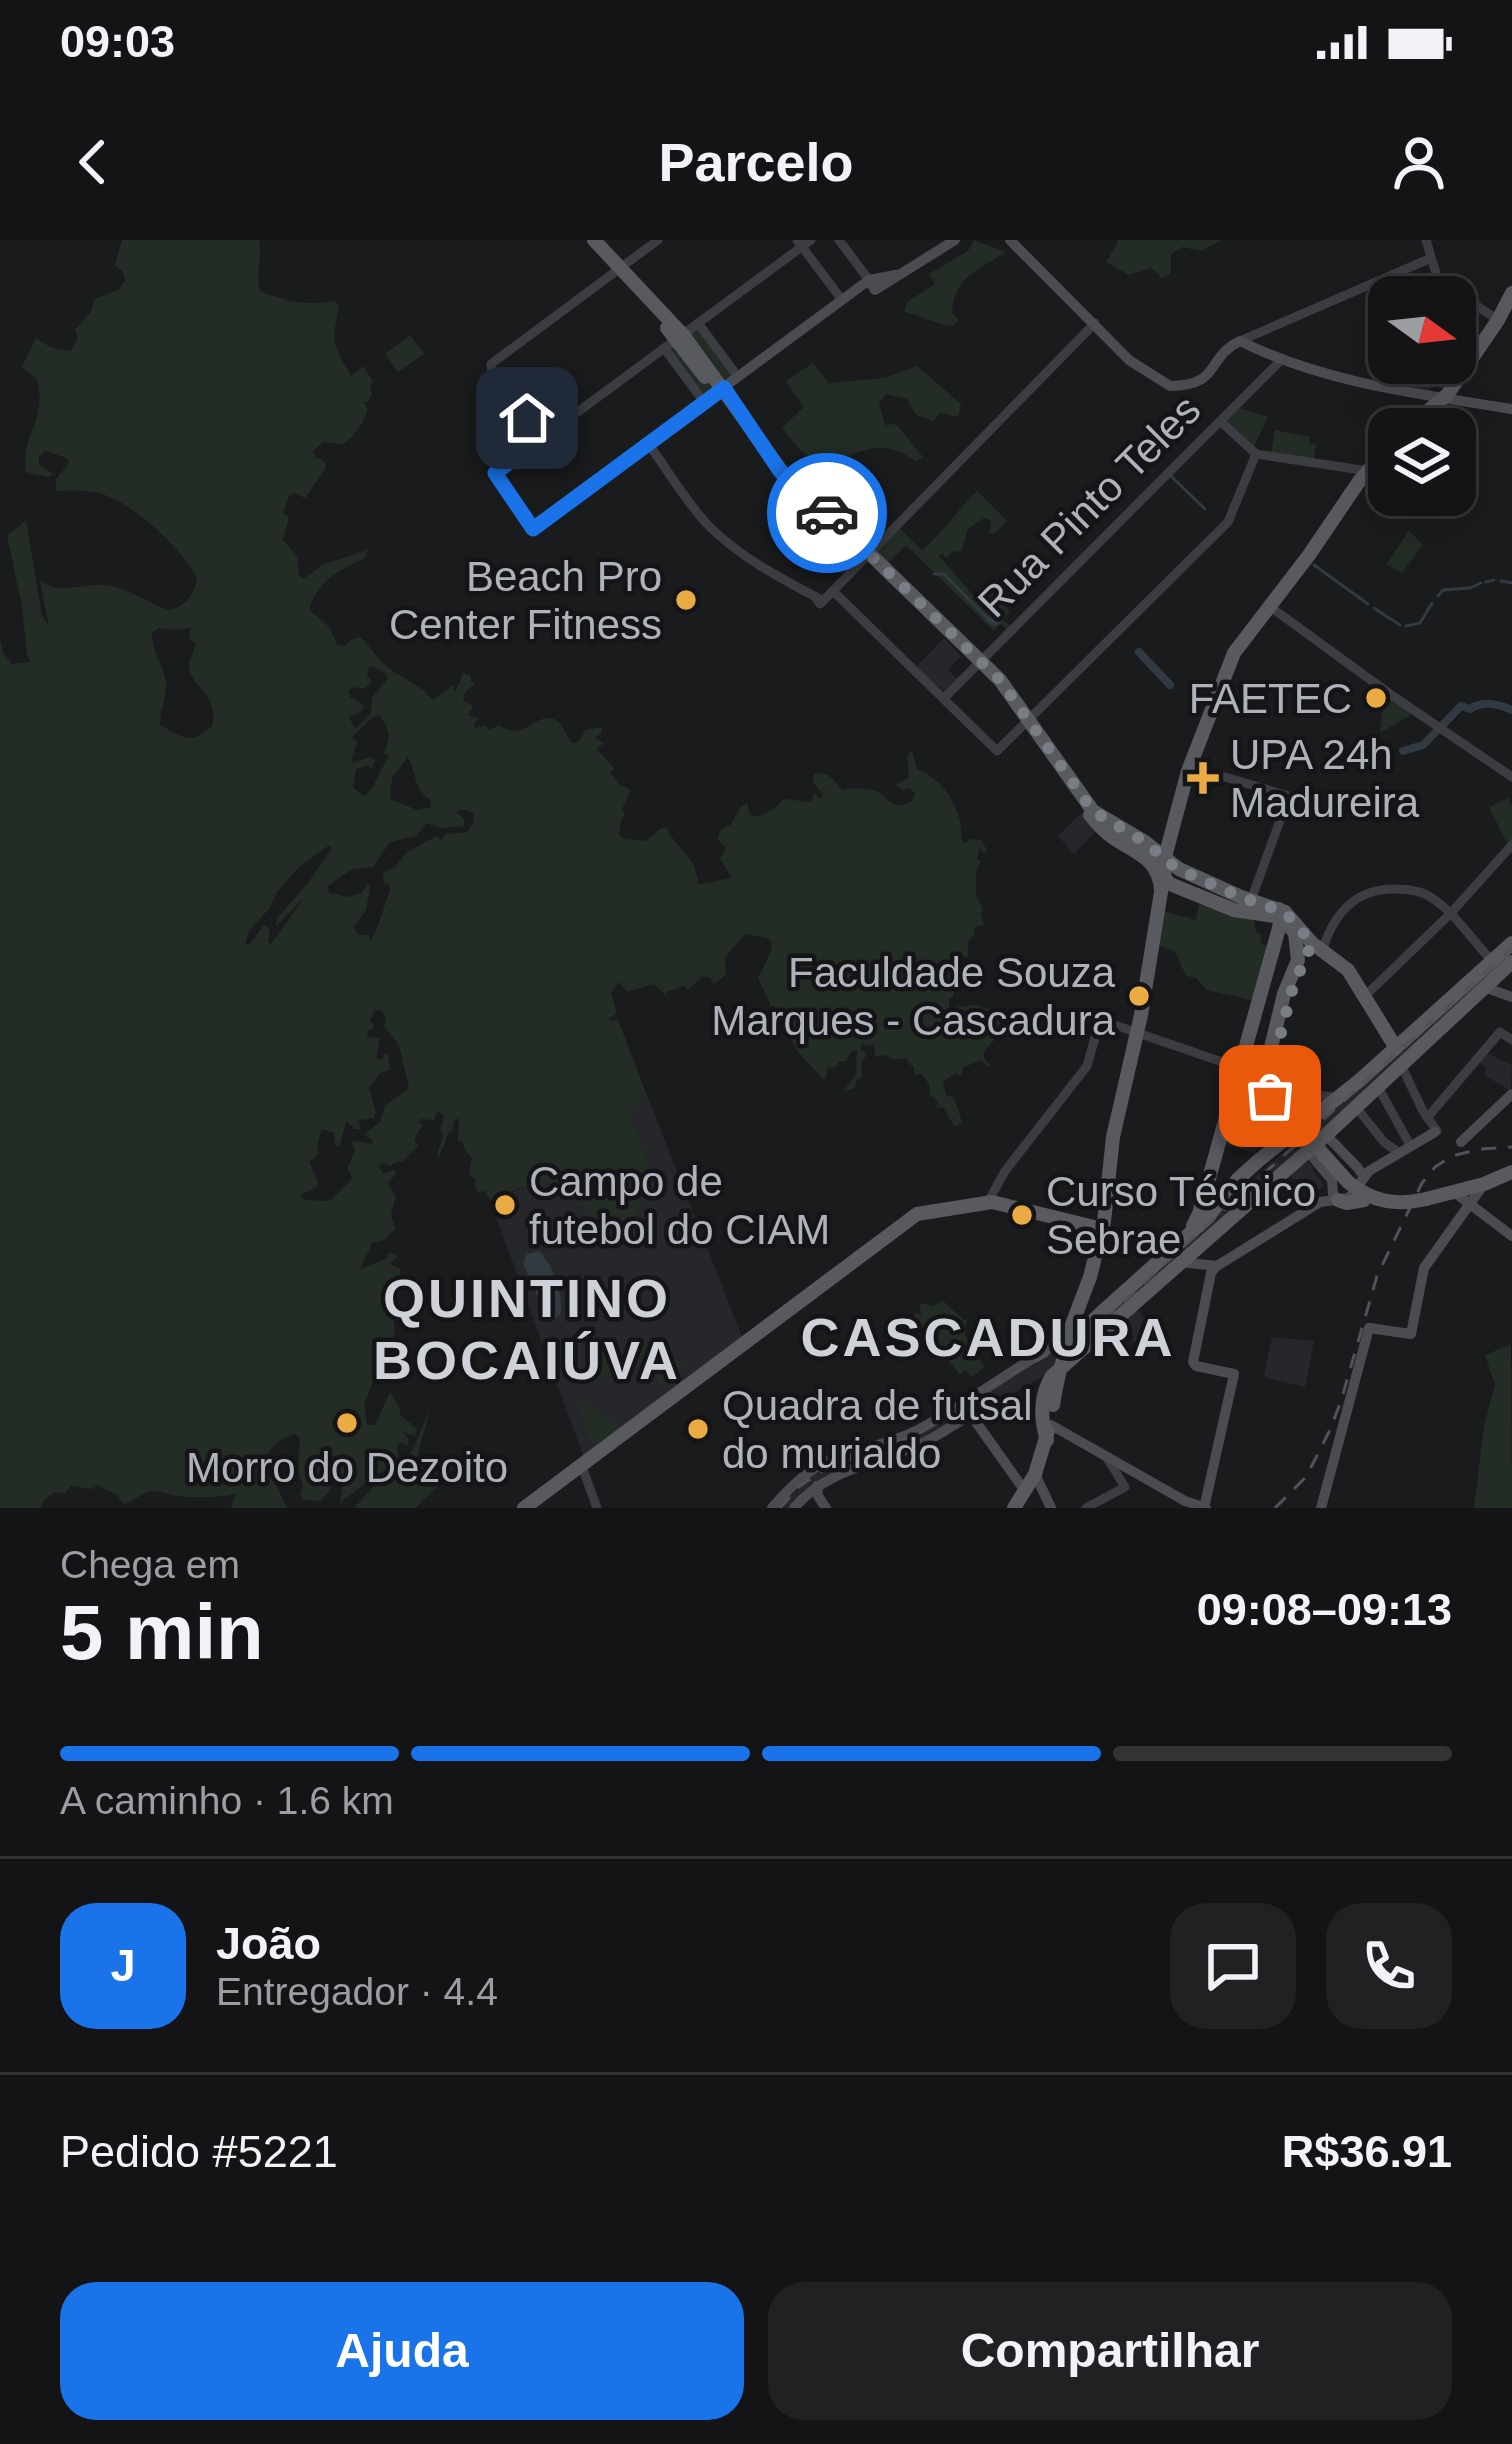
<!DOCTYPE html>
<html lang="pt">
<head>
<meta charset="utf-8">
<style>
  body { margin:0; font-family:Arial,sans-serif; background:#212123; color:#f1f3f6; height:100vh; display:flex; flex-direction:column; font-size:45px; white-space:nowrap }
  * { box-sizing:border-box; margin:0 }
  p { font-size:39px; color:#9d9ea1 }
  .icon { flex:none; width:66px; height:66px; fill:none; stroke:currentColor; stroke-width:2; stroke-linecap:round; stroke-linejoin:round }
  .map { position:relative; height:1268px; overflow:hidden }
  .sheet { display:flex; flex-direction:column; background:#141416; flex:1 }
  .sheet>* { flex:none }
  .needle { width:78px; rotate:105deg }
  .tools { position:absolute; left:1368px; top:36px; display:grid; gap:24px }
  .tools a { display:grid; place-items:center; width:108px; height:108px; border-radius:24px; background:#141416; box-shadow:0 12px 48px #0002,0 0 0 3px #333335; font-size:60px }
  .pin { position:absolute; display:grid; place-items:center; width:102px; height:102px; color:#fff; margin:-51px; border-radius:24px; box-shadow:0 6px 18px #0006 }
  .courier { position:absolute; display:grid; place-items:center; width:120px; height:120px; margin:-60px; border:9px solid #1a73e8; border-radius:50%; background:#fff; color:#222; box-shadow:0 3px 15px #0007 }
  .head em { font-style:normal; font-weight:800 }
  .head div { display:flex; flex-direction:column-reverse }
  .head { display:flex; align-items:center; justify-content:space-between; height:204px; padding:0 60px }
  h1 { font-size:78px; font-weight:800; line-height:90px }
  .bar { display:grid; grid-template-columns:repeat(4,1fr); gap:18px 12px; align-content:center; height:144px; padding:0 60px }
  .bar i { height:15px; border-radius:9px; background:#333335 }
  .bar .current { background:#1a73e8 }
  .bar p { grid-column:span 4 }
  .line { display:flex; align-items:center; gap:30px; padding:0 60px; border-top:3px solid #333335 }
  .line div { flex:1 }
  .round { display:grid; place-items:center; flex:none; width:126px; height:126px; border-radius:36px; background:#212123 }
  .cta { display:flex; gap:24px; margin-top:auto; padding:24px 60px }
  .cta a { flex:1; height:138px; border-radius:36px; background:#1a73e8; color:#fff; font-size:48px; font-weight:800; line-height:138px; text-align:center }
  .cta a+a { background:#212123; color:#f1f3f6 }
  .status { display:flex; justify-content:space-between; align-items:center; height:84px; padding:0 60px; background:#141416; direction:ltr }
  .status svg { height:33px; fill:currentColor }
  header { display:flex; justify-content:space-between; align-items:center; height:156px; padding:0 60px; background:#141416; font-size:54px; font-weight:800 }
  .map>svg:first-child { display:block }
  .built { fill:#26272a }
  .green { fill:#242d25; fill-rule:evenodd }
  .water { fill:#313a40 }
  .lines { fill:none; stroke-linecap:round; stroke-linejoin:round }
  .stream { stroke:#313a40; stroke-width:3 }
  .canal { stroke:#313a40; stroke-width:6 }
  .river { stroke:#313a40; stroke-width:8 }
  .tertiary { stroke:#3c3d42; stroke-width:9 }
  .secondary { stroke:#4a4c51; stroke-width:10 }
  .primary { stroke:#585a60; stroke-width:14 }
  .rail { stroke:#515358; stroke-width:3; stroke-dasharray:15 12; stroke-linecap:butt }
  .primary-bridge { stroke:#585a60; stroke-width:14 }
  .done { stroke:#7a7d84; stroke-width:12; stroke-dasharray:0 21.6 }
  .route { stroke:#1a73e8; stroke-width:15 }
  .poi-dot { fill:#ebab44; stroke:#151518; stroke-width:4.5 }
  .labels { text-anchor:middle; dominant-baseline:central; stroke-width:9; stroke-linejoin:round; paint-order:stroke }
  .street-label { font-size:42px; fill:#aeb2bb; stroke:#151518 }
  .poi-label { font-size:42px; fill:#aeb2bb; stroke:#151518; text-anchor:start }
  .district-label { font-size:54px; font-weight:bold; letter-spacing:3px; fill:#ced1d8; stroke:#151518 }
</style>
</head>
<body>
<div class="status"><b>09:03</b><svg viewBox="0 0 49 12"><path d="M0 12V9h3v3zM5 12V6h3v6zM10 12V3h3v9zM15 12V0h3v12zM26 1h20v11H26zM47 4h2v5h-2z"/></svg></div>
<header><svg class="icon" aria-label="back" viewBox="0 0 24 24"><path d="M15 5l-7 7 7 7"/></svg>Parcelo<svg class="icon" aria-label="person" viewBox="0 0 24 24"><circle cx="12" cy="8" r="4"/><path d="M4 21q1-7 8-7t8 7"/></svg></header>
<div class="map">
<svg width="1512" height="1268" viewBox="0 0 1512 1268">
  <rect width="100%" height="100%" fill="#1a1b1d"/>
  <!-- built -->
  <g class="built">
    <polygon points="1389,123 1448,123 1457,130 1451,136 1447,150 1432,146 1429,153 1404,147 1402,143 1398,147 1382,144"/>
    <polygon points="944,398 961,416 948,430 958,440 945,452 916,427"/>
    <polygon points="1082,572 1098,589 1074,614 1058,596"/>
    <polygon points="1512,706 1512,720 1052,1132 1018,1150 1010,1161 1004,1155 998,1156 936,1194 838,1231 791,1268 777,1268 813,1235 833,1224 882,1207 1056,1107 1231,959"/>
    <polygon points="1487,813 1512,825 1511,851 1484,835 1487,829 1479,822"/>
    <polygon points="648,858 743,1099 584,1218 490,960 535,944 552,943 561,947 619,998 639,986 634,979 647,954 651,930 631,874 637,861"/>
    <polygon points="1234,866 1246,870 1245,878 1275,885 1254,913 1223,904"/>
    <polygon points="1303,917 1314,927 1313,931 1325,945 1315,953 1284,932"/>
    <polygon points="1135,1067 1159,1093 1166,1095 1163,1106 1158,1105 1158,1100 1139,1098 1137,1103 1132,1102 1134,1096 1121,1081"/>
    <polygon points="1272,1097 1314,1101 1305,1147 1264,1137"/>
  </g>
  <!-- green -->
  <g class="green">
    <path d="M122,0H259C263,18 254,33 261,52C286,61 309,66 335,61L339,65C332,103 331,101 351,136L363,126L373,141L370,146L372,155L368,162H363L368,169C363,184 355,196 343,204L323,202L313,211L315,217L325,222L326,228L305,258L294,253L289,255L283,273L289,277L283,300L297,316L299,335L303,339L322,325L368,310L365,318C341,329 319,340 310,367L312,372L330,388L337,405L345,406L352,399L360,397C370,405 373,413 381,421C395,436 420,443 432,460L454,445L453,450L456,451L463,433L471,436V442L475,444L465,452L463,460L473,466L468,475L479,478L474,484L475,488L485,486L489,490L499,485C524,503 535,472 554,479C563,483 566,496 572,503L579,502L585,490L601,487L602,492L595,498L604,503L597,509L614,528L610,533L620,545L631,550L622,569L625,574L621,580L619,595L625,599L646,601L661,588L668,587L669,594L693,623L699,644L732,638L720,619L726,608L718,600C717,592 723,588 730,585L741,567L747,563L750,574L758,577L774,569L784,559L811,562L814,553L820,559L823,554L813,543L814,534C829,530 834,541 843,550L857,548L877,551C889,559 894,572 912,561L915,554L910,548L902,550L896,544L909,538L907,516L912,510L917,529C945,540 964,572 961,599L965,603L971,599L981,600L987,610L984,614L980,608L977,619L981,620L976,632V656L983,669L981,673L984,685L975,687L974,695L968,701V717L961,716L953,731L957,736L953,757L949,759V768L976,765L1008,776L1013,790L1010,795H999L984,811V818L990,825L987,827L982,820L964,827L960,836L956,833L943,841L946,855L954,857L962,882L958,886H954L943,867L936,868L938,862L930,855L929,844L921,834L914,835V826L910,825L907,819H892L885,815L875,816L874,804L866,806L861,803V809L867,815L862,821V838L856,841L855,848L843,852L856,834L857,810L852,811L846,821H839L836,827L827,829L826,839L822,838L798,812L774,766H771L758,738L771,711L772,702L768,698L745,694L725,717L726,734L714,744L709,737H702L688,750L685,746L666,752L668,758L654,744L627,752L619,742L611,753L617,773L608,780H618L648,858L637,861L639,866L631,874L651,930L647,954L634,979L642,975L644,978L638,983L639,986L619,999L561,947C538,937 512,952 490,960L485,951L478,952L474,943L476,940L469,934L472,918L464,909L463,902L458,901L459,878L454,881L452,891L449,892L439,917L437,916L443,895L440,889L444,877L438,870L434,880L420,879L419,883L423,885L414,899L418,906L403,921H398L390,926L382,923L379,926L383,934L395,930L396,934L388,943L396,957L391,974L395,989L384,1000L372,1002C370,1013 363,1018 361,1029L385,1019L390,1012L398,1016L390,1024L400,1029L402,1046L391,1075L395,1087L393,1102L384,1130L373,1142L364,1164L367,1185H375L390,1152L400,1168V1175L417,1189L415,1196L403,1192L409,1199L407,1206L402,1202L397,1205L399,1222L376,1235L340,1263L343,1241L332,1242L329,1252L320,1261L304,1260L300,1254L303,1246L298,1229L300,1198L295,1194C283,1196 272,1207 265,1217L270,1232L268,1235L275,1243L287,1268H231L236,1253C225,1258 191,1258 178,1256C169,1255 159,1249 149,1252C140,1254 133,1262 124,1264L117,1255L97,1245L92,1249L71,1246L65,1253L54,1252L44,1260L41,1268H0V399L3,413L12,424L31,422L27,414L22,367L7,295L26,281L42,376L49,387L40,340C59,356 83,343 105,345C128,348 147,362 168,370C184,368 195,354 197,339C183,309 136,266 105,255C90,250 72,250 56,251V239L69,223L67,218L45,211L39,217V224L53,234L49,237L26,232C20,196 48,179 37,139L22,127L36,98L50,107L71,111L78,97L75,90L91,72L95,59L118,50L125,41L123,32L115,25ZM158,388L179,390L191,388L189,400L196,404C195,407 190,420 189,423C188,449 220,451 212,487C207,489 203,493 198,496C188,503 169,491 160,484C160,470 167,456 166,443C164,425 151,411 152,393ZM369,426L383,431L388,438L372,458L371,473L355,489L349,477L361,472L365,466L350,457L349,451L353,447L364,449L372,441L367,436ZM380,476C392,495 390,494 384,514L389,515L372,548L364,556L353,547L356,529L368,525L372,530L375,520L370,517L353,523L352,518L357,502L352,497L373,477ZM408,517C416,532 414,551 431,560V567L417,570L390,559L392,538ZM462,569L474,573L473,583L467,592L446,594L441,600L436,596L406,613L395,627L383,633L384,644L389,645L390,650L375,694L370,700L369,695H358L354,687L366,670L370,647L367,644L362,653L348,657L329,653L328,646L352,629L373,627L390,602L416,596L427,583L442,588L464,586V579L456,572ZM328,606H330L331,610L305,647L277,678L276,686L305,657L271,704L268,702L270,690L264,685L249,705L245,704L249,691L269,669L277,652L298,628ZM380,769L386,777L384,787L399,805L409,848L385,866L380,882L365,894L373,901L372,904L352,901L355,911L347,929L353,938L330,961L304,960L301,955L317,947L318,941L309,922L319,914L317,906L322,889L334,893L335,905L340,906L346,881L355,889H361L358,880L374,878L376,872L369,848L380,833L390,830L388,814L384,815L382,820L376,818L380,799L368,797L367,792L373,788L374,785L370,781L374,771Z"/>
    <path d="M974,0L1006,12C979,30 954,36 952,73L959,80L952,86C935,84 921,75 904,72L907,62L935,44L929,34L968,11Z"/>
    <polygon points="1119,0 1222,0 1201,11 1182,7 1171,14 1171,34 1162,38 1151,28 1129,35 1106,22"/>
    <polygon points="697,84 736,137 704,161 668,108"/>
    <polygon points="410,95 424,114 398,132 385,114"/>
    <path d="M813,123L829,143L885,138L917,126L961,164L958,177L940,173L933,181L916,175L907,159L886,154L879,163L885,185L896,184L923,217L916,221C883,199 864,207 830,226L827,239L817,247L806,238L820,224L801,211L782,188L804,167L786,141Z"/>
    <polygon points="1237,167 1268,177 1254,207 1225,181"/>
    <polygon points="1275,190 1310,197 1309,203 1316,204 1314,219 1271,213"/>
    <path d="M977,251L1007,281L994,294L989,293L991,280L984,278L968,289L961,312L953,311L946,318L942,314L939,316L978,361L990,350L1010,372L1003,379L1011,387L1007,390L1001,384L994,391L906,305L886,325L874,313L899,288L922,310C944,292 957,270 977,251Z"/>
    <polygon points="1409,291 1423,305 1402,333 1386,324"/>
    <polygon points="1384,453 1414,473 1380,493"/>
    <polygon points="1508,558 1512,566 1512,602 1508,605 1489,567"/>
    <polygon points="1199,664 1253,677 1256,692 1262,696 1260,703 1272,707 1257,761 1207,750 1196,738 1186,736 1175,711 1157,705 1163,671 1196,680"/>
    <path d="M943,1061L964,1080L968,1079C958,1095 974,1112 985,1127L971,1137L965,1130L960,1135L913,1076L916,1072L922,1076L919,1068L922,1063L932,1066Z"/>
    <polygon points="614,1100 627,1120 598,1140 584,1121"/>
    <polygon points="646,1103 684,1123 685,1127 663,1146 637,1110"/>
    <polygon points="1511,1104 1512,1268 1474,1268 1484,1186 1495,1145 1485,1115"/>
    <polygon points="581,1163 587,1164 620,1187 593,1206 580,1171"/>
    <path d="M429,1171C426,1189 420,1201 417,1219L420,1221L429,1216C436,1223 445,1217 454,1223L449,1236L415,1268H354L373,1247L406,1226Z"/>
  </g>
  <!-- water -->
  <path class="water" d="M539,1011C552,1023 565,1058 560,1075L549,1081L523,1024L527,1014Z"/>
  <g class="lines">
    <!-- stream -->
    <g class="stream">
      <polyline points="1172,237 1205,269"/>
      <polyline points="779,252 784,258"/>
      <polyline points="788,262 801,272"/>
      <polyline points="805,276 821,290"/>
      <polyline points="1314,325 1368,364"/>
      <polyline points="934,334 944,334 988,379"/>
      <polyline points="1501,341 1512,343"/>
      <polyline points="1486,342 1494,340"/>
      <polyline points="1438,356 1443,350 1470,348 1481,343"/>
      <polyline points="1374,368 1400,385"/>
      <polyline points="1406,386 1420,383 1432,363"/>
    </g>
    <!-- canal -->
    <polyline class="canal" points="988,379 995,383 998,380"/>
    <!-- river -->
    <g class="river">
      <polyline points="1139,412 1170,445"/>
      <path d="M1403,511L1423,505L1461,466L1470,469C1483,460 1498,464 1512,470"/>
    </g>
    <!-- tertiary -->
    <g class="tertiary">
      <polyline points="797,0 842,60"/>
      <polyline points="839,0 869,40"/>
      <polyline points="1426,0 1438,40 1498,80"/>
      <polyline points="1371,45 1391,57"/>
      <polyline points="698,83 738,137"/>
      <polyline points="1455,100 1475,114"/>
      <polyline points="1240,101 1431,18"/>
      <polyline points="664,108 704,162"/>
      <polyline points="492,131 543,199"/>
      <polyline points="492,132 491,124 658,0"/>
      <polyline points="717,153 533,289 495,233 811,0"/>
      <polyline points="1221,182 1256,214 1368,231"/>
      <path d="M645,205L652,209C670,234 687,263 708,285C738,316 780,338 818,358"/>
      <polyline points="833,351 997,511 1228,282 1256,214"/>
      <polyline points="816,358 820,364 1095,83"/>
      <polyline points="1269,366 1390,454 1512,537"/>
      <polyline points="944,458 1281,120"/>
      <polyline points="1188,531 1225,537 1289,556 1251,660"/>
      <path d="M1322,712C1333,674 1354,649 1395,649C1407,649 1422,651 1432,658C1455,673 1473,701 1492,721"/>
      <polyline points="1365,756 1450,674 1512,605"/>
      <polyline points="1401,825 1423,871 1437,891"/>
      <polyline points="1378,847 1410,905"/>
      <polyline points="1355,866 1384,902 1398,912"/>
      <polyline points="1427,878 1500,792 1512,800"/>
      <polyline points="988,962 1005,931 1087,826 1100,780 1319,855 1338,858"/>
      <polyline points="581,1224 597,1268"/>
      <polyline points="1086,1268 1125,1247 1107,1218"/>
    </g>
    <!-- secondary -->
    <g class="secondary">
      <path d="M1010,0L1129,120L1170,146C1222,145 1205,118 1240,101C1324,143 1420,154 1512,169"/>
      <polyline points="869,40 875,50 955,0"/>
      <polyline points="720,150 869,40 896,35"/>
      <polyline points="1484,747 1512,757"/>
      <polyline points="1326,895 1357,927 1364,937"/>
      <polyline points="1461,902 1512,854"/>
      <polyline points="1312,908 1311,915 1332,940 1333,954 1338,960"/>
      <polyline points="1454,952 1512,996"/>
      <polyline points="1181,1022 1217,1026 1320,962 1349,958 1369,931 1435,892"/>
      <polyline points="1051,1185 1185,1261 1206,1268"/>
      <polyline points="1035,1234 1051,1268"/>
      <polyline points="817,1246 818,1256 826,1268"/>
      <path d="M772,1268C790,1247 811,1226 837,1217C867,1207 897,1202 925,1186C974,1159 1018,1125 1067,1098"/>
      <path d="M794,1268C827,1229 876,1224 921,1204C938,1196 954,1184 971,1175L1020,1244L1027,1249"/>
      <polyline points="1204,1268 1234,1134 1196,1126 1193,1122 1211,1033 1216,1026"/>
      <polyline points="1321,1268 1369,1088 1411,1094 1424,1028 1484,944"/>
    </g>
    <!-- primary -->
    <g class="primary">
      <polyline points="594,0 684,96 788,240 839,284 1000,440 1093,571 1145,602 1179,629 1241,657 1285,672 1312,703 1348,730 1396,808"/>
      <polyline points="667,88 705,137"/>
      <polyline points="1406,189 1447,155 1498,80 1512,53"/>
      <path d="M1090,575C1097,583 1102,590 1111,596C1134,613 1159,617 1161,650"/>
      <polyline points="1166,623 1166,613 1188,531 1234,413 1309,315 1360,240 1389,207"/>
      <polyline points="1164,637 1170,644 1234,670 1281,677 1295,693 1298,720 1284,754 1264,836 1268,852 1280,866"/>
      <polyline points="1426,959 1484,944 1512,932"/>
      <polyline points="1338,960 1347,963 1364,960"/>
      <polyline points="1193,986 1199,974 1279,688 1281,675 1279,669"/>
      <polyline points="1079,1066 1090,1037 1104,982 1113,897 1141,775 1162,646"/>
      <polyline points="1102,1072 1207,978 1237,940 1259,920 1360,840 1512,703"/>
      <path d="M1047,1200C1040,1179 1040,1155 1052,1136L1326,895L1512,722"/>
      <polyline points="524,1268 917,974 992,962 1094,987 1101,996"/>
      <polyline points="1014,1268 1035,1234 1048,1191"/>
    </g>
    <!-- rail -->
    <g class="rail">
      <polyline points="780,1268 800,1246 825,1229 920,1193 1003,1139 1091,1091 1512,708"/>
      <polyline points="1275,1268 1306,1237 1330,1190 1341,1161 1377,1036 1422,943 1435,927 1452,916 1480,909 1512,907"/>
    </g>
    <!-- primary-bridge -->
    <g class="primary-bridge">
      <polyline points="1164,636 1166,623"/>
      <path d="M1280,866L1348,942C1372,962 1396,966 1426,959"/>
      <polyline points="1066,1101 1079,1066"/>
      <path d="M1053,1165C1062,1113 1064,1108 1102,1072"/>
    </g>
  </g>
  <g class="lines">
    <!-- done -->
    <polyline class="done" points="827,273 1000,440 1093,571 1145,602 1176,628 1241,657 1285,672 1312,703 1293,747 1272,827 1269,842 1276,862 1270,856"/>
    <!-- route -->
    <polyline class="route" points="527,178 542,199 495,233 533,289 724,148 780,231 792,245 827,273"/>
  </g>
  <!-- markers -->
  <g class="poi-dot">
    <circle cx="686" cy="360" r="12"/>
    <circle cx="1376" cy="458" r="12"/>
    <path d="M1197 520h12v12h12v12h-12v12h-12v-12h-12v-12h12z"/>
    <circle cx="1139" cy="756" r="12"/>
    <circle cx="505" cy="965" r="12"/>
    <circle cx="1022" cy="975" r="12"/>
    <circle cx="347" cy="1183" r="12"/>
    <circle cx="698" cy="1189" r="12"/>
  </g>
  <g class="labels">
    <!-- street labels -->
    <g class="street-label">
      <text transform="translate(1089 266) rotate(-45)">Rua Pinto Teles</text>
    </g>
    <!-- poi labels -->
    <g class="poi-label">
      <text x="662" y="336" text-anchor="end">Beach Pro<tspan x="662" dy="48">Center Fitness</tspan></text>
      <text x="1352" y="458" text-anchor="end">FAETEC</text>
      <text x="1230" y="514">UPA 24h<tspan x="1230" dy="48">Madureira</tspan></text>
      <text x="1115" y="732" text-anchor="end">Faculdade Souza<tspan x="1115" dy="48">Marques - Cascadura</tspan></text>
      <text x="529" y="941">Campo de<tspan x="529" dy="48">futebol do CIAM</tspan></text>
      <text x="1046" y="951">Curso Técnico<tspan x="1046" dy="48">Sebrae</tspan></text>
      <text x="722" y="1165">Quadra de futsal<tspan x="722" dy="48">do murialdo</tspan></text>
      <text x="347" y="1227" text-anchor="middle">Morro do Dezoito</text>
    </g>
    <!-- district labels -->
    <g class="district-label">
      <text x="527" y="1058">QUINTINO<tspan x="527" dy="62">BOCAIÚVA</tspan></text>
      <text x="988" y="1097">CASCADURA</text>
    </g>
  </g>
</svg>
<div class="tools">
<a><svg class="needle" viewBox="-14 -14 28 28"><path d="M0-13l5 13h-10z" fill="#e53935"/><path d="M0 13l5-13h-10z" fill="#9d9ea1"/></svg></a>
<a><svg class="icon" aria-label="layers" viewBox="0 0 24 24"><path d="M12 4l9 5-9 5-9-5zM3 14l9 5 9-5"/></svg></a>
</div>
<div class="pin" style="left:1270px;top:856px;background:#ea580c"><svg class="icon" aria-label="bag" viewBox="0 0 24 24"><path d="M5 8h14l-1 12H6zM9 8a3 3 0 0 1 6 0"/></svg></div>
<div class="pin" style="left:527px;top:178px;background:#1f2937"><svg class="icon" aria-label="home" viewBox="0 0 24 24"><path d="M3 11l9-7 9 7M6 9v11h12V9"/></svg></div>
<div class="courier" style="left:827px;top:273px"><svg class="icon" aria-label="car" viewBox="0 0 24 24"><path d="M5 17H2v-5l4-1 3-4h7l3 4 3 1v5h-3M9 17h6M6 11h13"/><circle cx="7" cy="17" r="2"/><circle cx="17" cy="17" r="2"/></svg></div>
</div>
<section class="sheet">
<div class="head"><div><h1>5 min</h1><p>Chega em</p></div><em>09:08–09:13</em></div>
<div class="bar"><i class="current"></i><i class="current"></i><i class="current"></i><i></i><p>A caminho · 1.6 km</p></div>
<div class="line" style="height:216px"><b class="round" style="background:#1a73e8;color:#fff">J</b><div><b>João</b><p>Entregador · 4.4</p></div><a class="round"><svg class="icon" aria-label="chat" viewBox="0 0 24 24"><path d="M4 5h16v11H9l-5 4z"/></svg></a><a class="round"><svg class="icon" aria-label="phone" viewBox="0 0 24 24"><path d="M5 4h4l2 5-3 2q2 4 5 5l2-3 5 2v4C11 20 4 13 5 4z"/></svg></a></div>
<div class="line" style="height:156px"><div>Pedido #5221</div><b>R$36.91</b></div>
<div class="cta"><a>Ajuda</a><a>Compartilhar</a></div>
</section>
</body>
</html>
